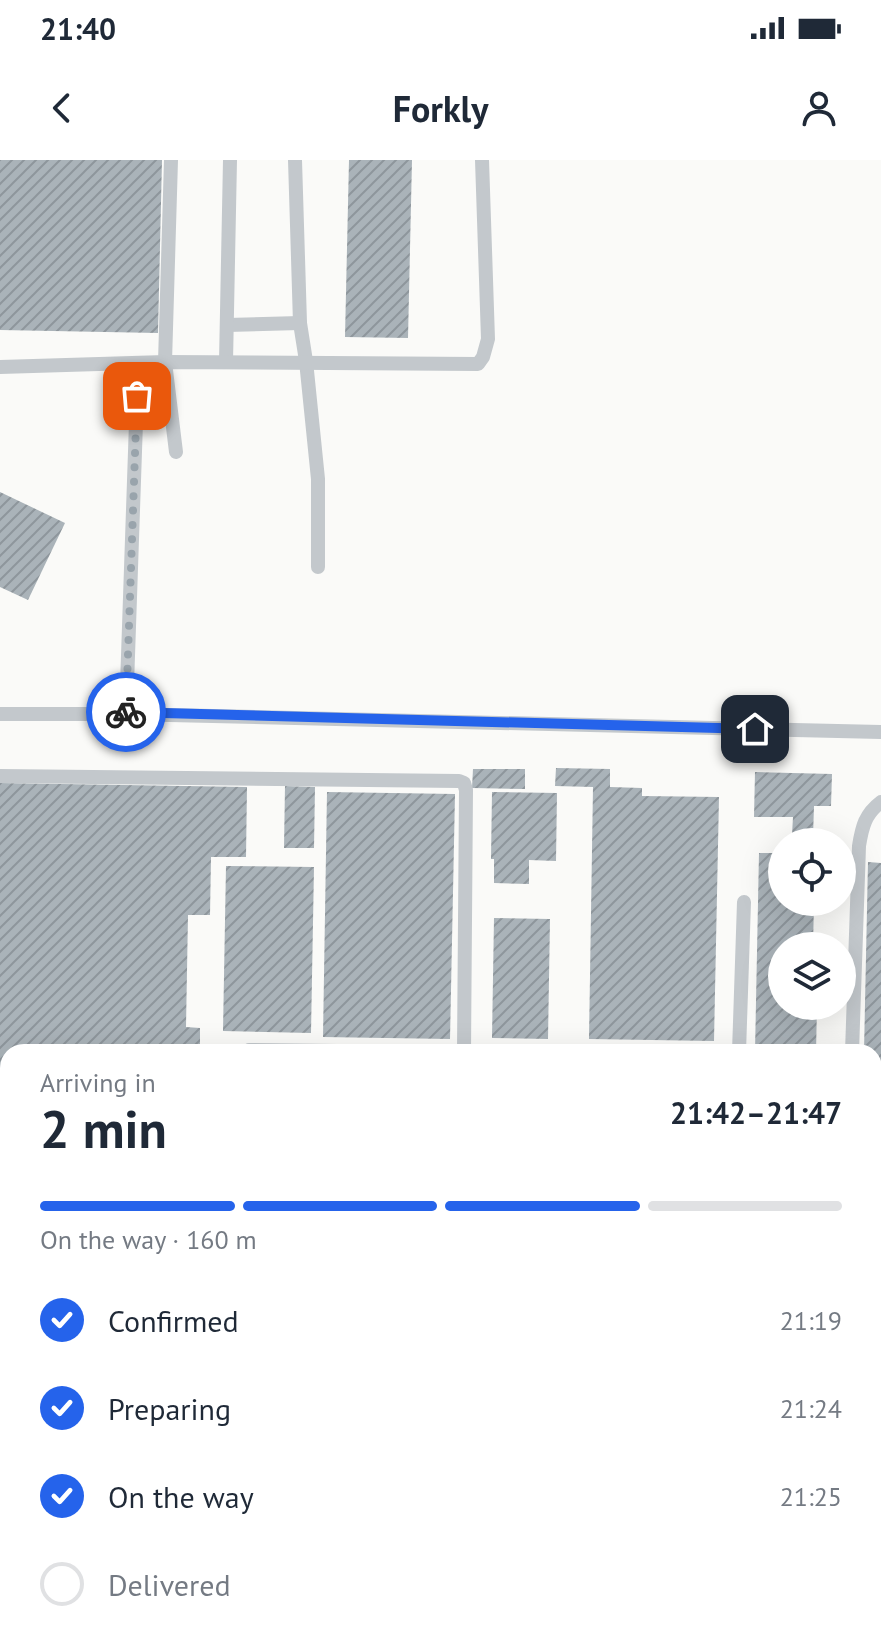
<!DOCTYPE html>
<html lang="en">
<head>
<meta charset="utf-8">
<style>
  body { margin:0; font-family:"PT Sans",sans-serif; background:#f2f2f3; color:#1f2937; height:100vh; display:flex; flex-direction:column; font-size:30px; white-space:nowrap }
  * { box-sizing:border-box; margin:0 }
  p { font-size:26px; color:#747a83 }
  .icon { flex:none; width:44px; height:44px; fill:none; stroke:currentColor; stroke-width:2; stroke-linecap:round; stroke-linejoin:round }
  .map { position:relative; flex:1; overflow:hidden }
  .details { position:absolute; left:0px; top:884px; width:882px; height:600px; display:flex; flex-direction:column; background:#fff; border-radius:24px 24px 0 0; box-shadow:0 8px 32px #0002 }
  .details>* { flex:none }
  .fabs { position:absolute; left:768px; top:668px; display:grid; gap:16px }
  .fabs a { display:grid; place-items:center; width:88px; height:88px; border-radius:50%; background:#fff; box-shadow:0 8px 32px #0002; font-size:40px }
  .pin { position:absolute; display:grid; place-items:center; width:68px; height:68px; color:#fff; margin:-34px; border-radius:16px; box-shadow:0 4px 12px #0006 }
  .courier { position:absolute; display:grid; place-items:center; width:80px; height:80px; margin:-40px; border:6px solid #2563eb; border-radius:50%; background:#fff; color:#222; box-shadow:0 2px 10px #0007 }
  .headline em { font-style:normal; font-weight:600 }
  .headline div { display:flex; flex-direction:column-reverse }
  .headline { display:flex; align-items:center; justify-content:space-between; height:136px; padding:0 40px }
  h1 { font-size:52px; font-weight:600; line-height:60px }
  .bar { display:grid; grid-template-columns:repeat(4,1fr); gap:12px 8px; align-content:center; height:96px; padding:0 40px }
  .bar i { height:10px; border-radius:6px; background:#e0e1e3 }
  .bar .selected { background:#2563eb }
  .bar p { grid-column:span 4 }
  ol { padding:0 40px; list-style:none }
  li { display:flex; align-items:center; gap:24px; height:88px }
  li p { margin-inline-start:auto }
  li .icon { padding:8px; border-radius:50%; background:#2563eb; color:#fff; stroke-width:4 }
  li:last-child { color:#747a83 }
  li i { width:44px; height:44px; border:4px solid #e0e1e3; border-radius:50% }
  .status { display:flex; justify-content:space-between; align-items:center; height:56px; padding:0 40px; background:#fff; direction:ltr }
  .status svg { height:22px; fill:currentColor }
  header { display:flex; justify-content:space-between; align-items:center; height:104px; padding:0 40px; background:#fff; font-size:36px; font-weight:600 }
  .map>svg:first-child { display:block }
  .building { fill:url(#building-hatch) }
  .lines { fill:none; stroke-linecap:round; stroke-linejoin:round }
  .service { stroke:#c3c8cc; stroke-width:14 }
  .minor { stroke:#c3c8cc; stroke-width:28 }
  .done { stroke:#99a4ac; stroke-width:8; stroke-dasharray:0 14.4 }
  .route { stroke:#2563eb; stroke-width:10 }
</style>
</head>
<body>
<div class="status"><b>21:40</b><svg viewBox="0 0 49 12"><path d="M0 12V9h3v3zM5 12V6h3v6zM10 12V3h3v9zM15 12V0h3v12zM26 1h20v11H26zM47 4h2v5h-2z"/></svg></div>
<header><svg class="icon" aria-label="back" viewBox="0 0 24 24"><path d="M15 5l-7 7 7 7"/></svg>Forkly<svg class="icon" aria-label="person" viewBox="0 0 24 24"><circle cx="12" cy="8" r="4"/><path d="M4 21q1-7 8-7t8 7"/></svg></header>
<div class="map">
<svg width="881" height="1484" viewBox="0 0 881 1484">
  <defs>
    <pattern id="building-hatch" width="6" height="6" patternUnits="userSpaceOnUse" patternTransform="scale(2)"><rect width="6" height="6" fill="#aab3b9"/><path d="M-1 1l2-2M0 6l6-6M5 7l2-2" fill="none" stroke="#8e969c"/></pattern>
  </defs>
  <rect width="100%" height="100%" fill="#fafaf8"/>
  <!-- building -->
  <g class="building">
    <polygon points="0,0 162,0 158,173 0,170"/>
    <polygon points="349,0 412,0 408,178 345,177"/>
    <polygon points="0,332 65,363 28,440 0,427"/>
    <polygon points="556,608 610,609 610,627 642,628 642,636 719,637 714,881 589,879 593,627 555,626"/>
    <polygon points="473,609 525,609 525,629 472,628"/>
    <polygon points="755,612 832,614 831,646 814,646 813,676 792,675 793,657 754,657"/>
    <polygon points="0,623 247,627 246,697 211,697 210,755 188,755 186,867 200,868 200,892 8,892 8,1376 0,1376"/>
    <polygon points="285,626 315,627 314,688 284,688"/>
    <polygon points="327,632 455,634 450,879 323,877"/>
    <polygon points="492,632 557,633 556,701 529,700 529,724 494,723 494,699 491,699"/>
    <polygon points="759,693 782,693 782,742 814,742 813,786 782,786 782,846 817,846 816,892 755,892"/>
    <polygon points="868,702 881,703 881,919 874,919 874,892 864,892"/>
    <polygon points="226,706 314,707 311,873 223,871"/>
    <polygon points="494,758 550,759 548,879 492,878"/>
    <rect x="874" y="932" width="7" height="299"/>
  </g>
  <g class="lines">
    <!-- service -->
    <g class="service">
      <polyline points="171,0 165,202 176,292"/>
      <polyline points="295,0 300,163 306,201 318,319 318,407"/>
      <polyline points="227,165 300,163"/>
      <polyline points="226,202 230,0"/>
      <polyline points="0,207 165,202 478,204 483,197 488,179 482,0"/>
      <polyline points="0,554 126,554 881,572"/>
      <polyline points="126,554 138,204"/>
      <polyline points="0,616 459,621 464,623 466,630 464,892"/>
      <polyline points="246,892 249,890 421,892"/>
      <polyline points="739,892 744,742"/>
      <path d="M852,892L859,686C862,667 865,654 881,642"/>
      <polyline points="874,1399 881,1399"/>
      <polyline points="0,1414 8,1414"/>
      <polyline points="842,1476 842,1484"/>
      <polyline points="727,1484 727,1476"/>
    </g>
    <!-- minor -->
    <polyline class="minor" points="0,1477 420,1484"/>
  </g>
  <g class="lines">
    <!-- done -->
    <polyline class="done" points="126,552 137,236"/>
    <!-- route -->
    <polyline class="route" points="126,552 755,569"/>
  </g>
</svg>
<div class="fabs">
<a><svg class="icon" aria-label="locate" viewBox="0 0 24 24"><circle cx="12" cy="12" r="6"/><path d="M12 2v4M12 18v4M2 12h4M18 12h4"/></svg></a>
<a><svg class="icon" aria-label="layers" viewBox="0 0 24 24"><path d="M12 4l9 5-9 5-9-5zM3 14l9 5 9-5"/></svg></a>
</div>
<div class="pin" style="left:137px;top:236px;background:#ea580c"><svg class="icon" aria-label="bag" viewBox="0 0 24 24"><path d="M5 8h14l-1 12H6zM9 8a3 3 0 0 1 6 0"/></svg></div>
<div class="pin" style="left:755px;top:569px;background:#1f2937"><svg class="icon" aria-label="home" viewBox="0 0 24 24"><path d="M3 11l9-7 9 7M6 9v11h12V9"/></svg></div>
<div class="courier" style="left:126px;top:552px"><svg class="icon" aria-label="bike" viewBox="0 0 24 24"><circle cx="6" cy="16" r="4"/><circle cx="18" cy="16" r="4"/><path d="M6 16l4-8h5l3 8M10 8l3 8H6M13 5h3"/></svg></div>
<section class="details">
<div class="headline"><div><h1>2 min</h1><p>Arriving in</p></div><em>21:42–21:47</em></div>
<div class="bar"><i class="selected"></i><i class="selected"></i><i class="selected"></i><i></i><p>On the way · 160 m</p></div>
<ol>
<li><svg class="icon" aria-label="check" viewBox="0 0 24 24"><path d="M5 12l5 5 9-10"/></svg>Confirmed<p>21:19</p></li>
<li><svg class="icon" aria-label="check" viewBox="0 0 24 24"><path d="M5 12l5 5 9-10"/></svg>Preparing<p>21:24</p></li>
<li><svg class="icon" aria-label="check" viewBox="0 0 24 24"><path d="M5 12l5 5 9-10"/></svg>On the way<p>21:25</p></li>
<li><i></i>Delivered</li>
</ol>
</section>
</div>
</body>
</html>
